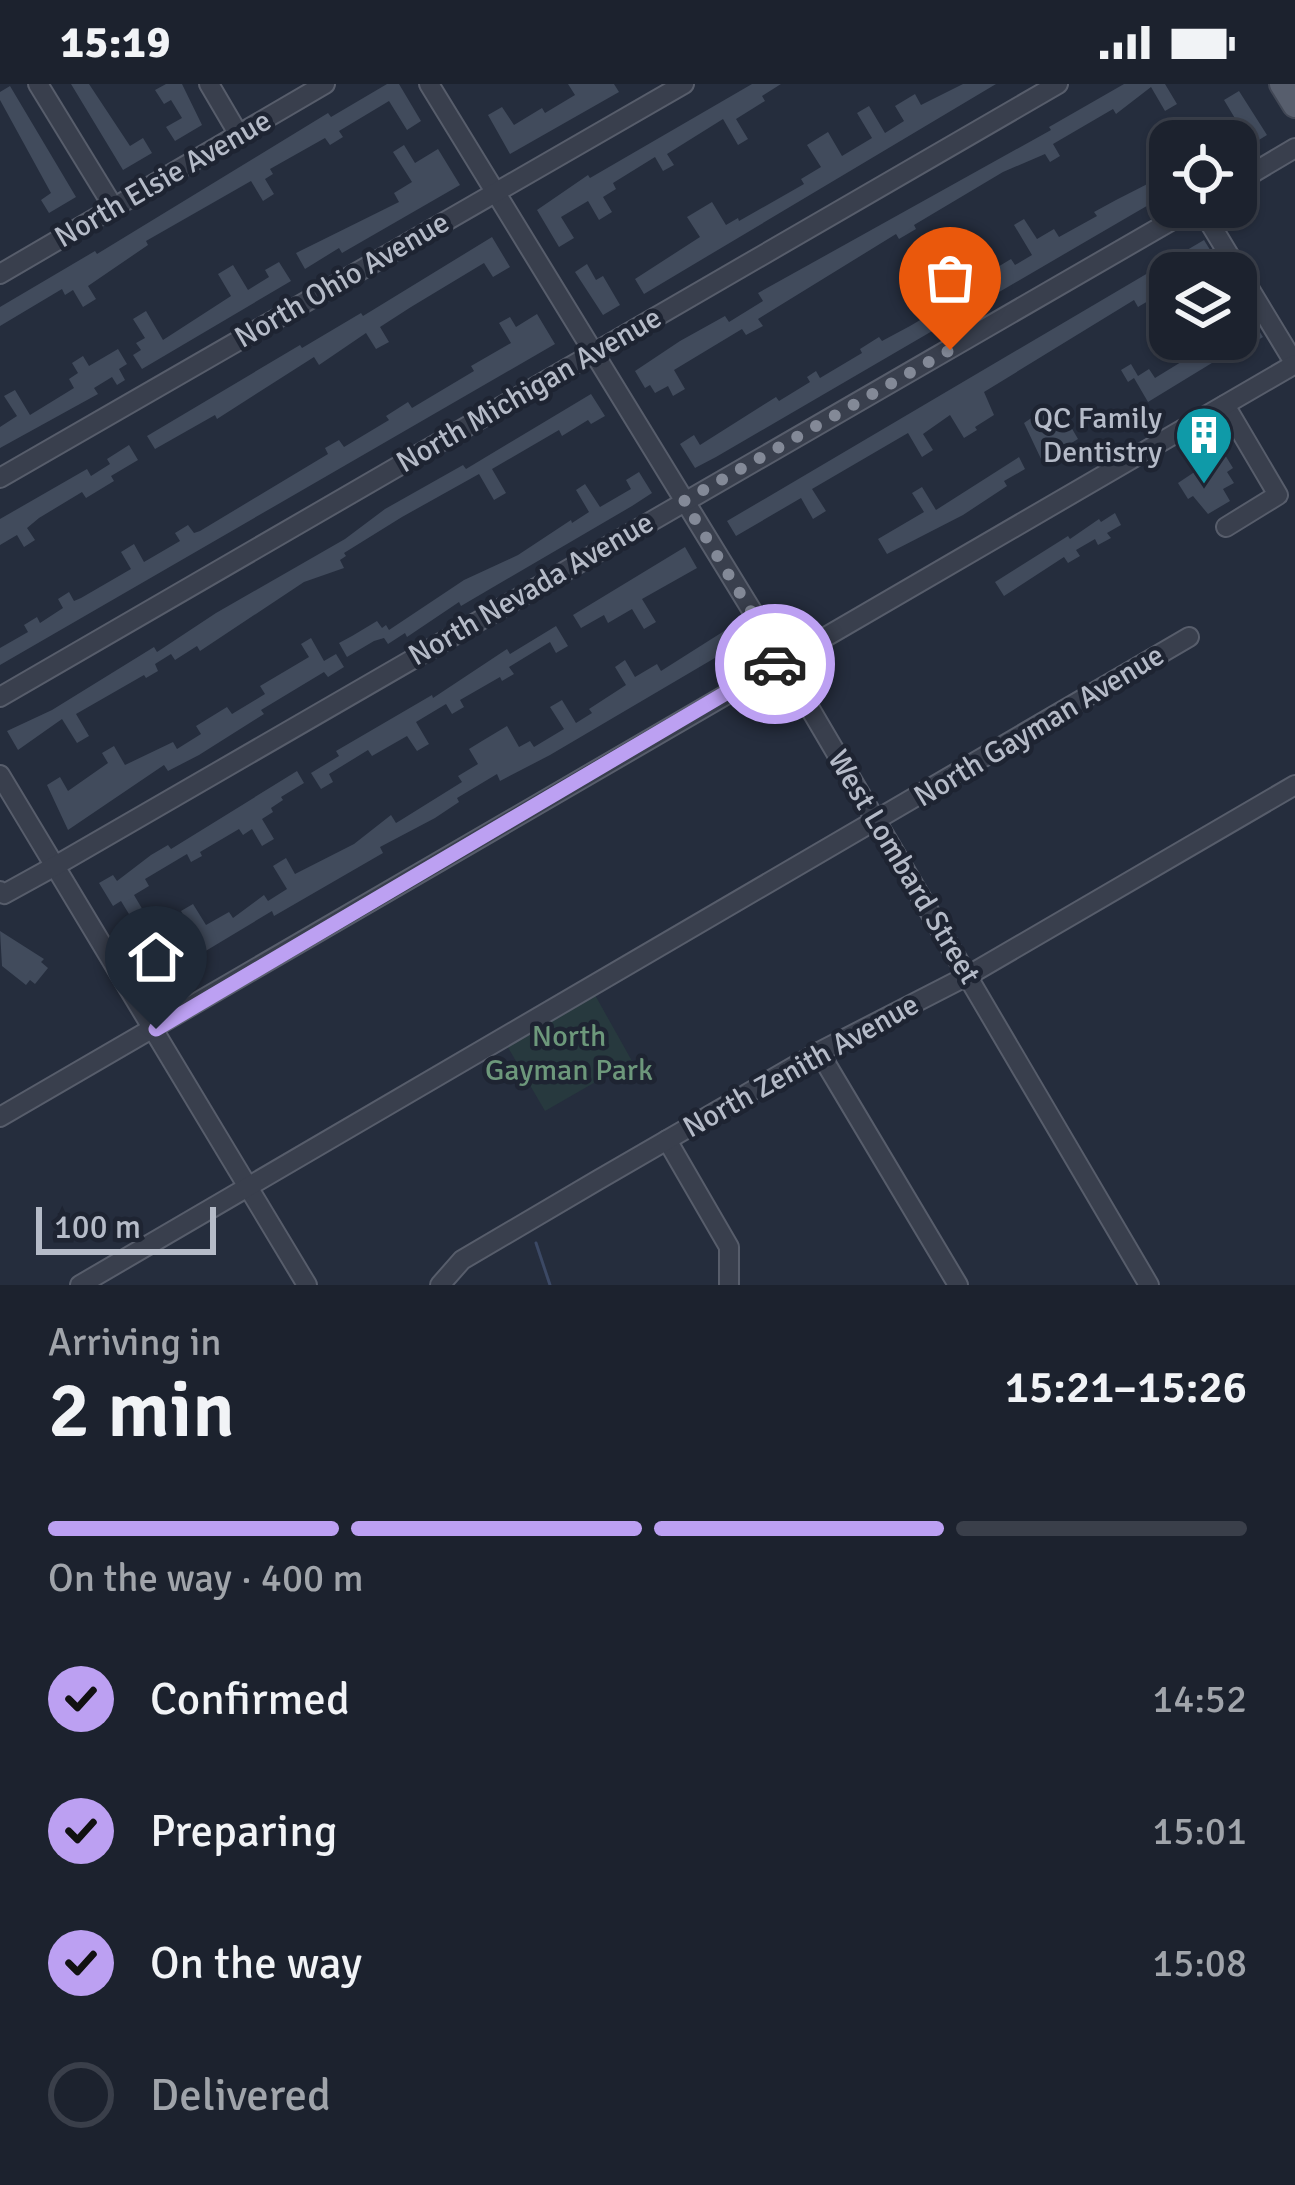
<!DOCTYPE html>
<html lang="en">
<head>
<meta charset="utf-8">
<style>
  body { margin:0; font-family:Signika,sans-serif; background:#292f3a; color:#f1f3f6; height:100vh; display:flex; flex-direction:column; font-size:45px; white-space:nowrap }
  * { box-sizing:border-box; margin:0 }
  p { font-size:39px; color:#a0a4aa }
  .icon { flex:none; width:66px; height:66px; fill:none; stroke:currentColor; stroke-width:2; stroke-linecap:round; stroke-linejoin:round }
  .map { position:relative; height:1201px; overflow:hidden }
  .details { display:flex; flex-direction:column; background:#1c222e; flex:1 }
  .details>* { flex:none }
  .tools { position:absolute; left:1149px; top:36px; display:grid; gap:24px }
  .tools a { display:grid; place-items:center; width:108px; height:108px; border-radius:24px; background:#1c222e; box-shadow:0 3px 9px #0004,0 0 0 3px #3a3f4a; font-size:60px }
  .scale { position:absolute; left:36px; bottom:30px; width:180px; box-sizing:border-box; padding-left:12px; border:6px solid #b5bbc8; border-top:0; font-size:33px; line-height:42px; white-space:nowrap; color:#b5bbc8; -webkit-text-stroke:9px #1e2432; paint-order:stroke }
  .pin { position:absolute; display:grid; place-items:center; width:102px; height:102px; color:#fff; margin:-123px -51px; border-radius:50% 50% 50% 0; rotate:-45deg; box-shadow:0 0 12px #0007 }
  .pin .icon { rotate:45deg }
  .courier { position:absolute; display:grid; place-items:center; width:120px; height:120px; margin:-60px; border:9px solid #bca0f2; border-radius:50%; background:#fff; color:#222; box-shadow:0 3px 15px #0007 }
  .headline em { font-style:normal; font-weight:600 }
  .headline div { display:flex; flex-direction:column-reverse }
  .headline { display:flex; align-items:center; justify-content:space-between; height:204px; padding:0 48px }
  h1 { font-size:78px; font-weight:600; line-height:90px }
  .bar { display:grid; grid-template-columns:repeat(4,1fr); gap:18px 12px; align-content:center; height:144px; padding:0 48px }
  .bar i { height:15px; border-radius:9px; background:#3a3f4a }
  .bar .active { background:#bca0f2 }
  .bar p { grid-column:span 4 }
  ol { padding:0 48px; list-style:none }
  li { display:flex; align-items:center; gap:36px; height:132px }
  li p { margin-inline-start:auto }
  li .icon { padding:12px; border-radius:50%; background:#bca0f2; color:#111; stroke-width:4 }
  li:last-child { color:#a0a4aa }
  li i { width:66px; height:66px; border:6px solid #3a3f4a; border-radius:50% }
  .status { display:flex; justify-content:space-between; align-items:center; height:84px; padding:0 60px; background:#1c222e; direction:ltr }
  .status svg { height:33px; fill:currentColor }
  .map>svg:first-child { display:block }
  .green { fill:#27393e }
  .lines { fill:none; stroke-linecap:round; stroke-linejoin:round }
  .stream { stroke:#3c4965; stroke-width:3 }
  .building { fill:#414b5c }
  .minor-casing { stroke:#575d6b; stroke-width:22 }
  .major-casing { stroke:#424856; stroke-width:28 }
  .minor { stroke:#393f4d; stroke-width:18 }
  .major { stroke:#575e6d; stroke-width:24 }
  .done { stroke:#838997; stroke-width:12; stroke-dasharray:0 21.6 }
  .route { stroke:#bca0f2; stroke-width:15 }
  .labels { text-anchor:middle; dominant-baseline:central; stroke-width:9; stroke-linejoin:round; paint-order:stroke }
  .street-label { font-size:30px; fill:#b5bbc8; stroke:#1e2432 }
  .poi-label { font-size:30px; fill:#b5bbc8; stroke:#1e2432; text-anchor:end }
  .park-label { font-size:30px; fill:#6d987b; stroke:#1e2432 }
</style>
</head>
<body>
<div class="status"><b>15:19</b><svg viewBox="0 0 49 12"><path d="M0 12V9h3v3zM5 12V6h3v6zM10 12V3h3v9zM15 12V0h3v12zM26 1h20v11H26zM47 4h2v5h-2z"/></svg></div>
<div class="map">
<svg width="1295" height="1201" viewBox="0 0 1295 1201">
  <rect width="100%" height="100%" fill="#252d3d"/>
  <!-- green -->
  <polygon class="green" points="595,911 632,977 545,1027 506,960"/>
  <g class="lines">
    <!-- stream -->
    <polyline class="stream" points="536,1159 550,1201"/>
  </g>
  <!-- building -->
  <g class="building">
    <polygon points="71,0 89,0 130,62 143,54 152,69 123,86"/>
    <polygon points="166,0 182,0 202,41 175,57 166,43 182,34 171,16 164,20 155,6"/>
    <polygon points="387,0 399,0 421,37 407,46 389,17 339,47 343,53 330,61 325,54 270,85 273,90 265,95 274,110 263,117 251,97 146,157 148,161 88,202 96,215 83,223 73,206 65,211 62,205 0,242 0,223 95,167 97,170 328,29 331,33"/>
    <polygon points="568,0 614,0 619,8 510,70 488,31 502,23 514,41 542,24 545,29 575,11"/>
    <polygon points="752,0 781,0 762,12 765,17 736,35 748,55 738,61 723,35 667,70 674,81 663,87 655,73 613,99 616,105 603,113 612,128 599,136 588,117 561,133 574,154 559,163 537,126 588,91 590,94"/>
    <polygon points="963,0 996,0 644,210 635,195 700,153 687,133 712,118 726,141 738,134 739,137 804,100 801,95 821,83 807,61 828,48 842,72 872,54 857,29 869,22 885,49 904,37 895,22 915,10 921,21"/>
    <polygon points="1124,0 1165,0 1177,20 1165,27 1151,3 1116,30 1113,25 1053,60 1060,72 1050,78 1045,70 1003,88 914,141 916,145 899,155 896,150 758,235 763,242 746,251 742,245 674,286 685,305 673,312 668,302 655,309 650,301 645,304 635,287 680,257 725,232 729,238 763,217 758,209 1051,46 1049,43"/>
    <polygon points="10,2 76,113 49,129 41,116 51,109 0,16 0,8"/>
    <polygon points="1239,7 1267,51 1236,70 1236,57 1223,57 1242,46 1224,16"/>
    <polygon points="404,61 415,79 438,65 460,101 342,169 339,164 305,185 296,169 399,118 394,109 412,98 393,68"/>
    <polygon points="1167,90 1170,108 1145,123 716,373 695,384 680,360 694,351 700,361 776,313 779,317 810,298 807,293 816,287 820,294 862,269 860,265 879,253 882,257 910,242 966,209 960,197 973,190 976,196 1011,175 1015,181 1032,171 1014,141 1024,135 1037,155 1054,145 1059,153 1097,132 1094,128 1116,116"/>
    <polygon points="492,153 510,183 493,193 484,179 411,223 380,243 389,258 376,265 366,249 319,281 314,273 217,335 215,331 155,365 147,352 300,261 302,264 361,229 363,232"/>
    <polygon points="1204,156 1212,169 1206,173 1210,179 1192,189 1170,189 1170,204 1138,223 1134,216 984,308 994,331 975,343 977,346 964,354 950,331 923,350 933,366 922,373 908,349 812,405 826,427 813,435 801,414 736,452 727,437"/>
    <polygon points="279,178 291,197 142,285 133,271 141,266 136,259 145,254 133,235 146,227 163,256 231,212 218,190 233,181 248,206 269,193 265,186"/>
    <polygon points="587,180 596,196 603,192 620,221 603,231 575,188"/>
    <polygon points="1240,216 1263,253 1227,275 1225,271 1148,318 1134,294 1128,298 1121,286 1131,280 1138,292 1149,285 1155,294 1186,275 1183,270 1208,255 1217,255 1220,260 1236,255 1236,219"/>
    <polygon points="537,230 555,260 0,581 0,564 28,548 24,541 37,533 40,539 63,524 58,515 69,508 74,517 81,514 131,485 121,468 134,460 144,478 180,457 175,449 188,441 194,449 200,447 328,370 325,364 339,356 344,363 389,336 386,332 408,318 412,324 474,287 471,282 511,259 499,239 510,233 516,243"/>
    <polygon points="118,265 127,280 119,285 125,296 117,301 112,293 94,304 98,310 0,364 0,343 17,332 4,312 15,306 30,331 74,304 69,295 78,289 72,279 83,272 89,282"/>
    <polygon points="591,310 605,332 591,340 588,336 562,352 559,346 492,385 506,409 494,416 479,390 402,433 344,469 346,472 340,476 344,484 304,498 200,567 197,562 175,576 171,570 155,580 158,587 146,594 144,591 76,630 89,652 77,659 62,635 18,666 7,647 52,626 154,563 157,568 216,529 345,455 385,425 463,381 466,385"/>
    <polygon points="1049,322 1060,340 1067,336 1078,355 1042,377 1024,339"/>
    <polygon points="129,361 138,376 111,392 114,397 86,414 82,408 39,434 27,444 35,456 24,463 17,451 0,461 0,435 87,385 91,392 110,380 107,375"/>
    <polygon points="1220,371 1225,371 1233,384 1227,388 1234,399 1223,405 1230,417 1208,430 1193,412 1188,415 1178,399"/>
    <polygon points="1019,373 1025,385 1004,397 1007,402 963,431 887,470 878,455 924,428 912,409 922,403 936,426"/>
    <polygon points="639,388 652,409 632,422 461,522 459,518 407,553 405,549 388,560 384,554 374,557 347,573 339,559 352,552 377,537 382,544 386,541 389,546 464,496 518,471 571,436 572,439 589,428 576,406 585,400 600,423 631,405 626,396"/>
    <polygon points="1115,429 1121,441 1107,449 1111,454 1098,461 1095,455 1076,466 1080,472 1068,479 1064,473 1004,512 995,498 1068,452 1070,455 1099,435 1101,438"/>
    <polygon points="685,463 697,484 642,515 656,538 644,545 632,525 608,539 604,531 581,544 573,531"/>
    <polygon points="556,542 568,562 556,569 550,558 509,583 514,590 502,597 500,593 460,616 464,623 452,630 446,620 416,638 429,660 417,667 407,652 372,672 368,666 329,690 333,698 321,705 311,689 339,672 336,667 432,611 433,614 507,565 510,570"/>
    <polygon points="732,542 742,558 550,671 500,697 497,690 457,714 459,718 435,734 380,763 383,769 274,832 272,827 159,895 147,875 162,866 166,873 185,862 173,842 185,834 181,827 193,820 206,841 229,828 233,834 264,811 268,817 287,805 273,782 286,774 295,790 354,760 391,731 396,739 401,736 462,698 458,692 478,680 469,665 482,657 507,642 519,663 530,657 534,663 564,645 550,623 562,616 576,639 592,629 589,625 626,601 615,583 625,576 635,593 657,580 661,587"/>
    <polygon points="311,554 324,577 336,570 344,583 328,593 324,588 261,626 264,630 199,671 168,687 164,681 68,746 47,701 60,693 68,707 108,679 102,669 114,662 125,681 173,658 177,665 201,650 196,642 227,623 232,630 265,610 260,602 309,573 301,560"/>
    <polygon points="297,687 304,699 281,713 283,716 271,724 273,728 262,735 274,755 262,762 252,745 243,751 239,745 200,768 202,772 191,778 187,770 145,795 149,802 134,811 144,828 132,835 121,817 113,822 99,799 113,791 117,797 151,771 168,761 171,765"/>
    <polygon points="0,847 44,875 41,878 48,884 35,900 30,896 26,901 2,882"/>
  </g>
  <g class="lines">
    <defs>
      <g id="minor">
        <polyline points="38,0 114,124"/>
        <polyline points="209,0 239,51"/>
        <polyline points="429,0 762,543 1149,1201"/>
        <polyline points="1236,99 1295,64"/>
        <polyline points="1200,123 1295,280"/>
        <polyline points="0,190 325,0"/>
        <polyline points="1225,321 1278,411 1226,443"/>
        <polyline points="0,394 684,0"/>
        <polyline points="0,613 1058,0"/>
        <polyline points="0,691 307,1201"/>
        <polyline points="0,807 4,810 55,782 1195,123"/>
        <polyline points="819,968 958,1201"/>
        <polyline points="0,1033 1295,280"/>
        <polyline points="667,1056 729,1163 729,1201"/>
        <polyline points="80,1201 1189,553"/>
        <polyline points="440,1201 462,1176 598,1096 819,968 969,891 1295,701"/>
      </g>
      <polyline id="major" points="1282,0 1295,21"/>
    </defs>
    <!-- minor casing -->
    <use href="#minor" class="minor-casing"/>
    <!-- major casing -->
    <use href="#major" class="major-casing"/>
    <!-- minor -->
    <use href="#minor" class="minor"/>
    <!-- major -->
    <use href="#major" class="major"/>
  </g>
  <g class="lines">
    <!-- done -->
    <polyline class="done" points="775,580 781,577 684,417 950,266"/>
    <!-- route -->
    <polyline class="route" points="156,945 775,580"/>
  </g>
  <!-- icons -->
  <defs>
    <symbol id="building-pin" viewBox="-11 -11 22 30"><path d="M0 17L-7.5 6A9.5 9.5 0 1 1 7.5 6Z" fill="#0f9aa8" stroke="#1e2432"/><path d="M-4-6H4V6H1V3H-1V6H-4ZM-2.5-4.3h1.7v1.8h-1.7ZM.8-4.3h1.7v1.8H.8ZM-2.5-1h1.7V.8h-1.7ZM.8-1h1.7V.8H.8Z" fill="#fff"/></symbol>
  </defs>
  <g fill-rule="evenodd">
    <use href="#building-pin" x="1171" y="318" width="66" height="90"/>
  </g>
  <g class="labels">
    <!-- street labels -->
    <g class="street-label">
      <text transform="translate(163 95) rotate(-30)">North Elsie Avenue</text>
      <text transform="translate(342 196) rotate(-30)">North Ohio Avenue</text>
      <text transform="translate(529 306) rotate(-30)">North Michigan Avenue</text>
      <text transform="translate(531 505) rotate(-30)">North Nevada Avenue</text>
      <text transform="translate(1039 642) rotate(-31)">North Gayman Avenue</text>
      <text transform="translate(904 783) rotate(59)">West Lombard Street</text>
      <text transform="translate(801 982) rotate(-29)">North Zenith Avenue</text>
    </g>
    <!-- poi labels -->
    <g class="poi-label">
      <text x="1162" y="334">QC Family<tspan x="1162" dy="34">Dentistry</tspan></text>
    </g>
    <!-- park labels -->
    <g class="park-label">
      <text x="569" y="952">North<tspan x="569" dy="34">Gayman Park</tspan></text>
    </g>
  </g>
</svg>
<div class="tools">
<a><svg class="icon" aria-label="locate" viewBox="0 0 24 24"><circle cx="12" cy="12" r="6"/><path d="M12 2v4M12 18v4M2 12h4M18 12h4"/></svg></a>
<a><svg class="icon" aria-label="layers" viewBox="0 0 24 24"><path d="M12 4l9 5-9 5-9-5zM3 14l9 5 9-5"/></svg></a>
</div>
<div class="scale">100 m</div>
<div class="pin" style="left:950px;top:266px;background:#ea580c"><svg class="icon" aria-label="bag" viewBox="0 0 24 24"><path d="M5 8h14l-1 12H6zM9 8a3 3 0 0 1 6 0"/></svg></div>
<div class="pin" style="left:156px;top:945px;background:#1f2937"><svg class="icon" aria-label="home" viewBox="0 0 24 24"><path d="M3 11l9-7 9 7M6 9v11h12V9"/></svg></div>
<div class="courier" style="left:775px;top:580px"><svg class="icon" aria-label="car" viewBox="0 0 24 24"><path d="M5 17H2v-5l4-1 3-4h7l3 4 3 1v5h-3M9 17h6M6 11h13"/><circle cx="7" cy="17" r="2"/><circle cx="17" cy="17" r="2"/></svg></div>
</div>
<section class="details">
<div class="headline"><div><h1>2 min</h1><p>Arriving in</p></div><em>15:21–15:26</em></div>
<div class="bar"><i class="active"></i><i class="active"></i><i class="active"></i><i></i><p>On the way · 400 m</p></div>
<ol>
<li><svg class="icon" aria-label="check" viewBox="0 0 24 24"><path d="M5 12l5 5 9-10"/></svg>Confirmed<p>14:52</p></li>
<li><svg class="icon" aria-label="check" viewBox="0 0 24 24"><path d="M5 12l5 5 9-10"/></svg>Preparing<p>15:01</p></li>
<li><svg class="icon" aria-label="check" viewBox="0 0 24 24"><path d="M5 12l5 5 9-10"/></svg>On the way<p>15:08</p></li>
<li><i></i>Delivered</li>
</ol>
</section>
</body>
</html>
